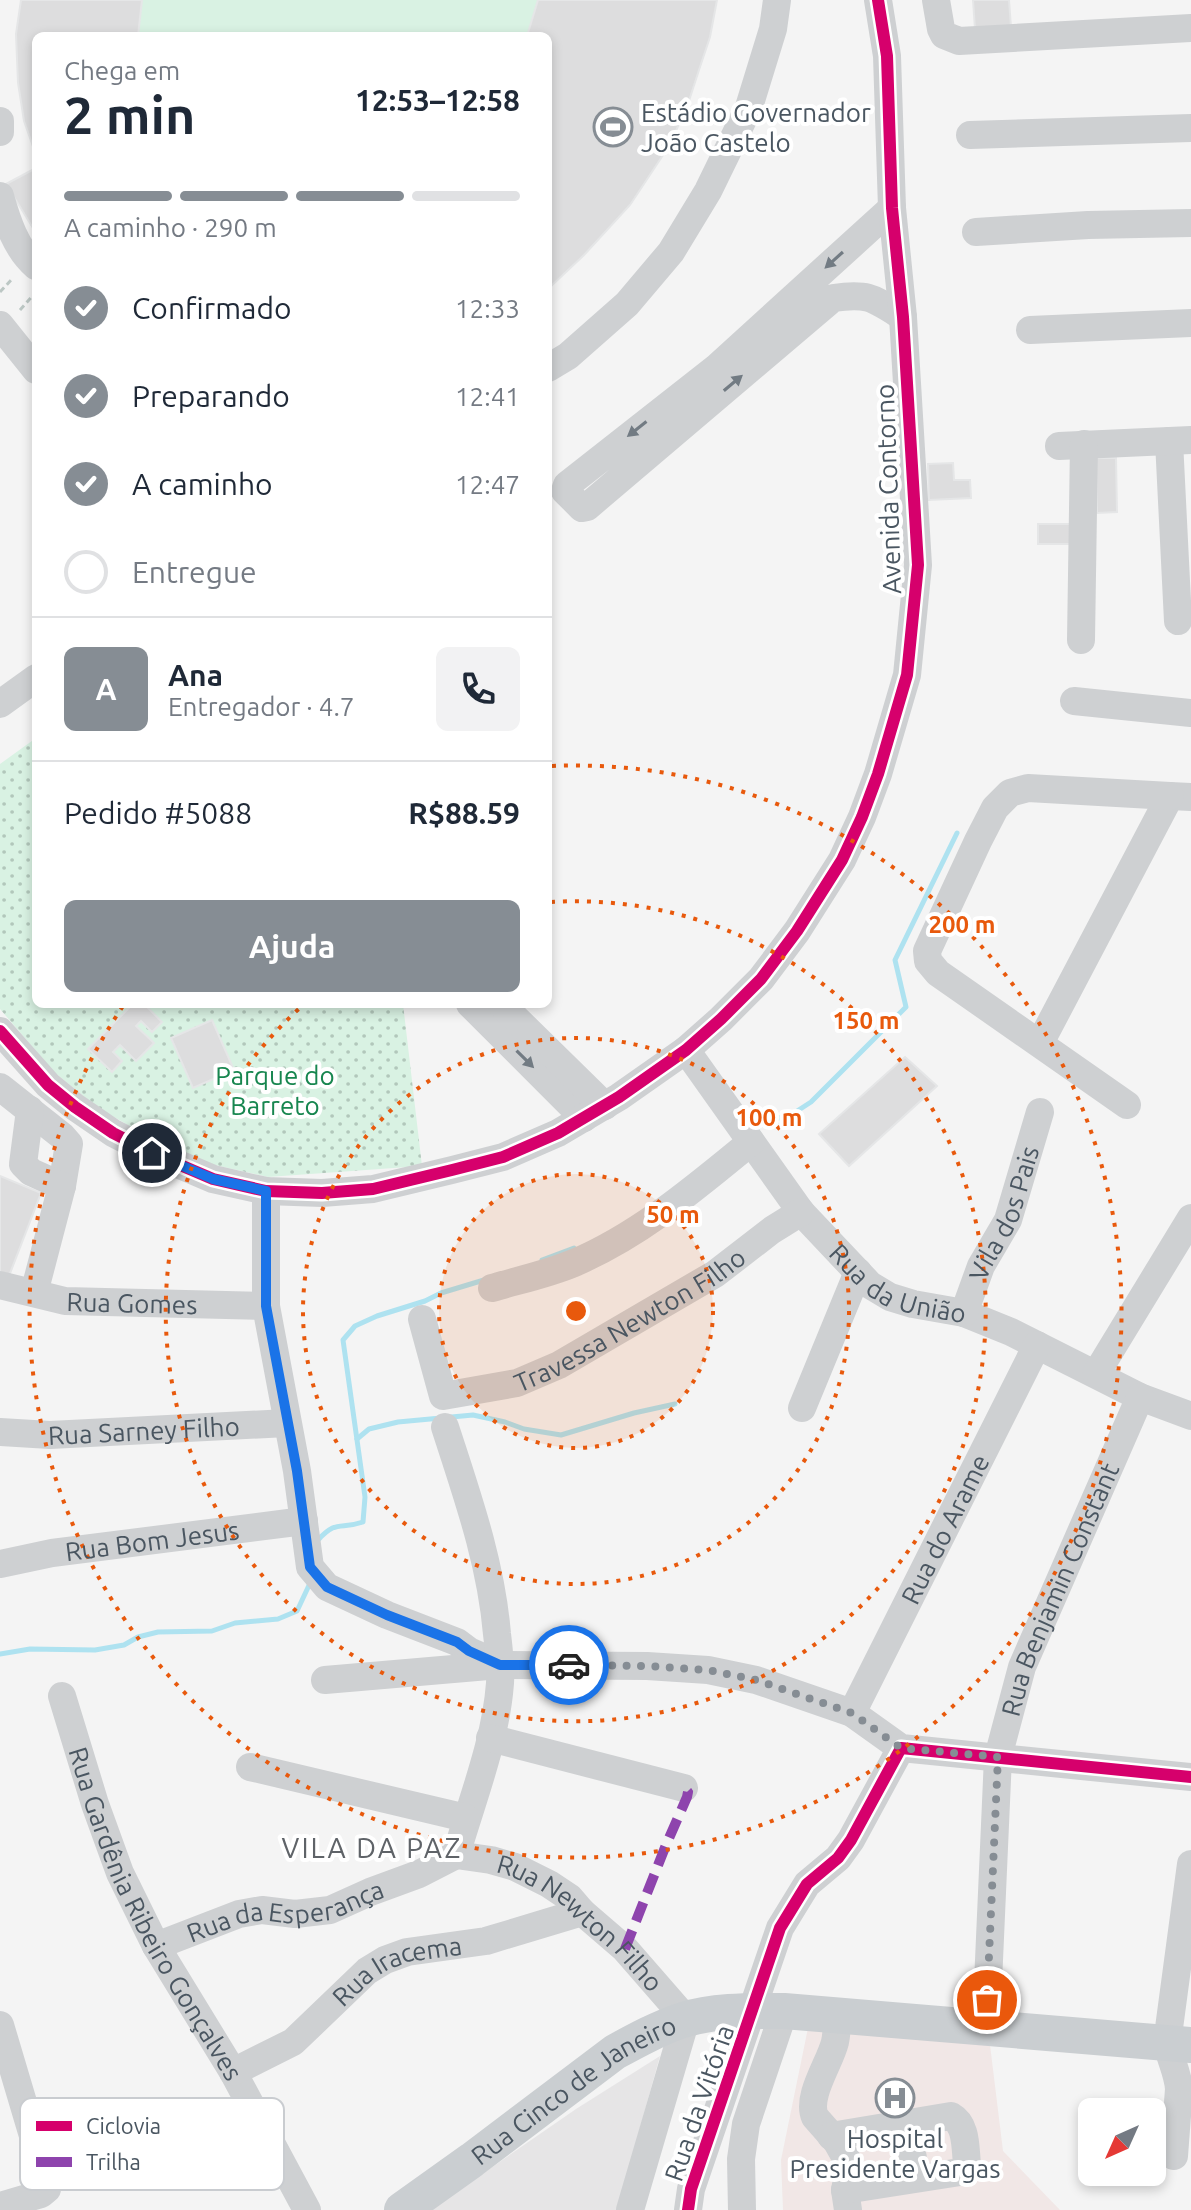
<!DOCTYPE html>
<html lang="pt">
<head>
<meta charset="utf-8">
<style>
  body { margin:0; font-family:Ubuntu,sans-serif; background:#f2f2f3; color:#1f2937; height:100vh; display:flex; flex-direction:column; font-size:30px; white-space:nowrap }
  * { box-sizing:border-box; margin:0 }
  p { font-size:26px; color:#747a83 }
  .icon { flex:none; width:44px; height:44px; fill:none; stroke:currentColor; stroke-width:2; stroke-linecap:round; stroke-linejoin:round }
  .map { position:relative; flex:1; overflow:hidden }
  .drawer { position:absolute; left:32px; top:32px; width:520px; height:976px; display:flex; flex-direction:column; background:#fff; border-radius:12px; box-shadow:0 4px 12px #0003 }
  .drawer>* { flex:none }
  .needle { width:52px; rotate:225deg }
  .fabs { position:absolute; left:1078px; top:2098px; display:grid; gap:16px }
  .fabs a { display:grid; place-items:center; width:88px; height:88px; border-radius:12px; background:#fff; box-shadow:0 4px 12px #0003; font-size:40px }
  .pin { position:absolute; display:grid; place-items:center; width:68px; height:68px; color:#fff; margin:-34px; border:4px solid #fff; border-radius:50%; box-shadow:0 2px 8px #0007 }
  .courier { position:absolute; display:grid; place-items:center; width:80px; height:80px; margin:-40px; border:6px solid #1a73e8; border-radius:50%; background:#fff; color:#222; box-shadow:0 2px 10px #0007 }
  .overview em { font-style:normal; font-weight:600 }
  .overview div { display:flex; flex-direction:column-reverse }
  .overview { display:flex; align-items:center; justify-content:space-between; height:136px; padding:0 32px }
  h1 { font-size:52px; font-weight:600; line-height:60px }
  .bar { display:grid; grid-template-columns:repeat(4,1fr); gap:12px 8px; align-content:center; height:96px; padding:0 32px }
  .bar i { height:10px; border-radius:6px; background:#e0e1e3 }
  .bar .on { background:#868d94 }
  .bar p { grid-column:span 4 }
  .line { display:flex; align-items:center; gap:20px; padding:0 32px; border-top:2px solid #e0e1e3 }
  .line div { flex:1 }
  .round { display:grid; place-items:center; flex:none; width:84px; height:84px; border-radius:12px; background:#f2f2f3 }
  ol { padding:0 32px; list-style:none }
  li { display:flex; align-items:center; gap:24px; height:88px }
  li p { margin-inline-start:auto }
  li .icon { padding:8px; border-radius:50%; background:#868d94; color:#fff; stroke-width:4 }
  li:last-child { color:#747a83 }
  li i { width:44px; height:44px; border:4px solid #e0e1e3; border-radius:50% }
  .button { display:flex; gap:16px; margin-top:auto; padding:16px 32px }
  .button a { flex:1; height:92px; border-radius:12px; background:#868d94; color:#fff; font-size:32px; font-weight:600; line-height:92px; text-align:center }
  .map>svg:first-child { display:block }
  .education { fill:#e6e5e6 }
  .medical { fill:#f1e7e6 }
  .green { fill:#d9f2e3 }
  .park { fill:url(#park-dots) }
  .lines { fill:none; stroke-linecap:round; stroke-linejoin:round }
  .stream { stroke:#aee2f0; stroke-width:5 }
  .building { fill:#ddddde; stroke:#e5e6e7; stroke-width:2 }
  .path { stroke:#bcc7c4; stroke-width:3; stroke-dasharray:6 4; stroke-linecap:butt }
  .minor { stroke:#ced0d2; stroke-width:28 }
  .major { stroke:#caced1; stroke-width:36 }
  .quiet { stroke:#8e44ad; stroke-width:10; stroke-dasharray:20 10; stroke-linecap:butt }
  .cycleway-casing { stroke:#fff; stroke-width:17 }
  .cycleway { stroke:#d6006c; stroke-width:12 }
  .oneway { fill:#727b83 }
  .done { stroke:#868d94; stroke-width:8; stroke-dasharray:0 14.4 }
  .route { stroke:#1a73e8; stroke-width:10 }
  .ring { fill:none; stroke:#e8590c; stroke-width:4; stroke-dasharray:4 8 }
  .labels { text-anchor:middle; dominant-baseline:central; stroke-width:8; stroke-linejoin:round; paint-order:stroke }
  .poi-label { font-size:26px; fill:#4a5661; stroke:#fff; text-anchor:start }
  .street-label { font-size:26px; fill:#4a5661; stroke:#fff }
  .park-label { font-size:26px; fill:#17864f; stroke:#fff }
  .neighbourhood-label { font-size:28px; letter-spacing:2px; fill:#5f6368; stroke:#fff }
  .key { fill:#fff; stroke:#c9ccd0; stroke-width:2 }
  .key-label { font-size:22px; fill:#4a5661 }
  .centre { fill:#e8590c; stroke:#fff; stroke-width:4 }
  .ring-label { font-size:24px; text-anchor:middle; font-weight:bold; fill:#e8590c; stroke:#fff; stroke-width:8; stroke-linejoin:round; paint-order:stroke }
</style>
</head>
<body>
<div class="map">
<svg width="1191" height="2210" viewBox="0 0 1191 2210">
  <defs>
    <pattern id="park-dots" width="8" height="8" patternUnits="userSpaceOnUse" patternTransform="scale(2)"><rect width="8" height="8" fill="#d9f2e3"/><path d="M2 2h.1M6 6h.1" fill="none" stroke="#b2c7bb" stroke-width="1.8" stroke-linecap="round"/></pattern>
  </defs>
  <rect width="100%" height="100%" fill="#f4f4f4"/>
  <!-- education -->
  <polygon class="education" points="660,2056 617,2210 430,2210 576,2109"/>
  <!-- medical -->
  <polygon class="medical" points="808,2028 990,2045 1003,2151 1060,2210 783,2210 781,2160"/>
  <!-- green -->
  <polygon class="green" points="142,0 538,0 527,36 138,36"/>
  <!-- park -->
  <polygon class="park" points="36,738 36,1004 403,1004 422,1166 268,1177 210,1164 150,1138 97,1107 54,1072 0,1009 0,764"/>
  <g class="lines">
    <!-- stream -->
    <g class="stream">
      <polyline points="756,1129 766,1121 791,1115 811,1102 906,1007 895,960 957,833"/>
      <polyline points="542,1260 574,1248"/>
      <polyline points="357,1439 369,1429 398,1422 473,1415 505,1422 524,1429 561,1435 634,1413 675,1404"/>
      <path d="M318,1540C337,1519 340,1530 363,1522L365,1497L343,1340L355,1326L377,1316L425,1301L441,1293L484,1280"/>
      <polyline points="0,1654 30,1649 95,1650 124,1645 138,1637 158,1632 212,1631 235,1623 278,1619 297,1611 311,1581"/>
    </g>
  </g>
  <!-- building -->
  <g class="building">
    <polygon points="21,0 142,0 138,36 36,36 36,155 24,121 18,83 16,34"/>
    <polygon points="538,0 717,0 710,37 699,70 687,107 669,146 630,205 584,255 548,289 548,36 527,36"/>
    <polygon points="973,0 1009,0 1011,27 975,29"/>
    <polygon points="36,168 36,233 6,184"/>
    <polygon points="1096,458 1116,458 1117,512 1097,513"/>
    <polygon points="953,463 954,480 970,480 971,498 929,500 928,464"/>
    <rect x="1038" y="524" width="33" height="20"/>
    <polygon points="133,1004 144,1004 162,1022 152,1032 141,1021 136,1026 154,1043 136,1061 120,1045 113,1052 122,1061 112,1072 88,1049"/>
    <polygon points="212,1020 234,1070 193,1088 171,1038"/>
    <polygon points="905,1057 937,1086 849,1166 819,1134"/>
    <polygon points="0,1176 41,1193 9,1276 0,1273"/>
  </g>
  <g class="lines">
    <!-- path -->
    <g class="path">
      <polyline points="0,292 13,278"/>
      <polyline points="20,310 36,292"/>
    </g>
    <!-- minor -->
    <g class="minor">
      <polyline points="936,0 941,29 944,35 959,41 1191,28"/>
      <polyline points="0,121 0,132"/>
      <polyline points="970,135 1191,128"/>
      <path d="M0,196C7,221 16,249 36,266"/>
      <path d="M892,208L716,368L567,485L565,491L582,508L587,507L833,298C869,293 873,298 903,317"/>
      <polyline points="976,232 1088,225 1191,223"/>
      <polyline points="0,325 36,370"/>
      <polyline points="1030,330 1191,323"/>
      <polyline points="548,368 568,356 627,304 671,252 708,191 749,107 773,29 777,0"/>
      <polyline points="1169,441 1178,621"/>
      <polyline points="1059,446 1191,440"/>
      <polyline points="1081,640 1084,444"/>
      <polyline points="1074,701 1191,713"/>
      <polyline points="0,704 36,678"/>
      <polyline points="470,1004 584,1118"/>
      <polyline points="501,1004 605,1106"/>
      <polyline points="0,1031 48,1085 75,1107 113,1133 152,1153 213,1179 266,1191 322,1193 373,1189 452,1170 503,1157 558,1133 619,1097 686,1050 721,1019 761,979 797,931 842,860 862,817 878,774 907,675 918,565 903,317 892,208 887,56 878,0"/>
      <polyline points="1040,1043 1170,796 1191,797"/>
      <path id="s1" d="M686,1050L801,1212L870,1285L890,1297L913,1304L964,1313L1011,1332L1140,1397L1191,1416"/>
      <polyline points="0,1087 62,1136 69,1144 62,1186 34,1293"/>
      <polyline points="1127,1105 938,973 928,961 927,951 978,841 995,808 1010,793 1028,788 1170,796"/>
      <polyline points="30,1110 23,1164 31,1172 62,1186"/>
      <polyline points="266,1191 266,1306 297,1471 310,1567 327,1587 387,1615 457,1642 469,1651 499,1664"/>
      <path id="s2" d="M0,1285L65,1301L266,1306"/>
      <path d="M492,1288C519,1280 548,1274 574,1263C640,1235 696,1187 751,1142"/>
      <path id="s3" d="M964,1313L981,1266L1008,1220L1040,1112"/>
      <path id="s4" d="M422,1319L443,1396L517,1383L559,1365L715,1274L772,1230L801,1212"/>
      <polyline points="1096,1374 1191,1218"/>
      <polyline points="802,1408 858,1272"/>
      <path d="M445,1427C467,1495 491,1562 497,1634C499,1650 501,1667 500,1683C496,1740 472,1800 456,1855"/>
      <path id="s5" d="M0,1432L50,1435L287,1423"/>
      <path id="s6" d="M0,1564L52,1553L304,1521"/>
      <polyline points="325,1680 500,1665 647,1666 708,1670 756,1680 852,1713 901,1748 1191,1777"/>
      <path id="s7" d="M62,1696L95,1804L120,1873L156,1946L233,2072L307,2210"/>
      <path id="s8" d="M852,1713L1037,1345"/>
      <polyline points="490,1738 684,1788"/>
      <polyline points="250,1767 466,1818"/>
      <path id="s9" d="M456,1855L491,1860L515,1867L549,1884L570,1898L582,1912L625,1949L686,2019L630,2210"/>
      <path id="s10" d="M156,1946L239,1914L262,1910L295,1914L330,1910L370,1892L419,1874L456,1855"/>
      <path d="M837,2015C837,2024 837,2033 835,2042C830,2063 806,2096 815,2117L837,2142L850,2165L845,2190L848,2210"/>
      <polyline points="0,2025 47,2183 47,2189 41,2194 0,2206"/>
      <path id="s11" d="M986,2028L998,1757L1022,1667L1140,1397"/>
      <path id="s12" d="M233,2072L293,2042L367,1971L385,1960L407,1952L486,1941L582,1912"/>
      <polyline points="906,2124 917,2178"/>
      <path d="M831,2136L951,2116C967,2125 965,2147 967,2164L960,2172L845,2190"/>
      <path d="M1174,2156L1179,2089C1178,2073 1170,2059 1167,2043L1191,1864"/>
      <polyline points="688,2210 691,2189 780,1928 807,1884 838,1858 851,1840 901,1748"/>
      <polyline points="742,2210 741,2159 746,2124 784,2011"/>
    </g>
    <!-- major -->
    <path class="major" id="s13" d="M402,2210L472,2160L615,2052C637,2040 659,2028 683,2020C715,2010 751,2011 784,2011L1191,2045"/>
    <!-- quiet -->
    <polyline class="quiet" points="625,1949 666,1845 687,1797 688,1792 684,1788"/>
    <defs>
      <g id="cycleway">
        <polyline points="0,1031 48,1085 75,1107 113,1133 152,1153 213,1179 266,1191 322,1193 373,1189 452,1170 503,1157 558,1133 619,1097 686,1050 721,1019 761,979 797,931 842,860 862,817 878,774 907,675 918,565 903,317 892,208 887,56 878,0"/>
        <polyline points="688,2210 691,2189 780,1928 807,1884 838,1858 851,1840 901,1748 1191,1777"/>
      </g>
    </defs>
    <!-- cycleway casing -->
    <use href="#cycleway" class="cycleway-casing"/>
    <!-- cycleway -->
    <use href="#cycleway" class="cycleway"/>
  </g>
  <!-- one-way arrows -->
  <defs><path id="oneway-solid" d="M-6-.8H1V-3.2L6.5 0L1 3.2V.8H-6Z" transform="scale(2)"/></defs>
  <g class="oneway">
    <use href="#oneway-solid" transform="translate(834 260) rotate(138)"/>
    <use href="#oneway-solid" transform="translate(733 383) rotate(-40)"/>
    <use href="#oneway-solid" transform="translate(637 429) rotate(142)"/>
    <use href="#oneway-solid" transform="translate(525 1059) rotate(45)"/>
  </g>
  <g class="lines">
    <!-- done -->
    <polyline class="done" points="569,1665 647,1666 708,1670 756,1680 852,1713 901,1748 998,1757 987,2000"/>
    <!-- route -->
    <polyline class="route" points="152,1153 213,1179 266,1191 266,1306 297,1471 310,1567 327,1587 387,1615 457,1642 469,1651 500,1665 569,1665"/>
  </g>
  <!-- distance rings -->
  <circle cx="576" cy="1311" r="137" fill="#e8590c" fill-opacity=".12"/>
  <g class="ring">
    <circle cx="576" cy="1311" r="137"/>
    <circle cx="576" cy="1311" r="273"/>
    <path d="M551 902A410 410 0 1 1 302 1006"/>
    <path d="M552 766A546 546 0 1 1 123 1006"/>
  </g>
  <!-- icons -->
  <defs>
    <symbol id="stadium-ring" viewBox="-11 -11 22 22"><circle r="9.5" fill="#fff" stroke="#868d94" stroke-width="1.5"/><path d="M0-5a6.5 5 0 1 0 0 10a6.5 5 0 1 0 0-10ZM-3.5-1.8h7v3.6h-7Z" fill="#868d94"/></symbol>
    <symbol id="hospital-ring" viewBox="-11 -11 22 22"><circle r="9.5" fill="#fff" stroke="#868d94" stroke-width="1.5"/><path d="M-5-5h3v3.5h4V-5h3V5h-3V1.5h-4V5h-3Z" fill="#868d94"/></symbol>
  </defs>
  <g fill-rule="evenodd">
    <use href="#stadium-ring" x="591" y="105" width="44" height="44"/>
    <use href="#hospital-ring" x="873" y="2076" width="44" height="44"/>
  </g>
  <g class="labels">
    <!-- poi labels -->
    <g class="poi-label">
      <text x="641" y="112">Estádio Governador<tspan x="641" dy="30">João Castelo</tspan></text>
      <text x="895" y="2138" text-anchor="middle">Hospital<tspan x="895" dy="30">Presidente Vargas</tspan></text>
    </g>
    <!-- street labels -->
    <g class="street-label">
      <text transform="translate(888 489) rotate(-92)">Avenida Contorno</text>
      <text stroke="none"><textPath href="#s3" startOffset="108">Vila dos Pais</textPath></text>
      <text stroke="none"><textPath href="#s1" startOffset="324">Rua da União</textPath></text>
      <text stroke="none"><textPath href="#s2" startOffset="134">Rua Gomes</textPath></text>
      <text stroke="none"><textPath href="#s4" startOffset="284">Travessa Newton Filho</textPath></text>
      <text stroke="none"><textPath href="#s5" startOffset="144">Rua Sarney Filho</textPath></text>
      <text stroke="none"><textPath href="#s8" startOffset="206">Rua do Arame</textPath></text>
      <text stroke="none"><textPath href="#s6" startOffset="154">Rua Bom Jesus</textPath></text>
      <text stroke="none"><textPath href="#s11" startOffset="450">Rua Benjamin Constant</textPath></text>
      <text stroke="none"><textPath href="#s10" startOffset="136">Rua da Esperança</textPath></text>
      <text stroke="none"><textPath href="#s7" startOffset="238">Rua Gardênia Ribeiro Gonçalves</textPath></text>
      <text stroke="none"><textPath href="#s9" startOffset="146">Rua Newton Filho</textPath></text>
      <text stroke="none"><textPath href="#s12" startOffset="198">Rua Iracema</textPath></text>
      <text stroke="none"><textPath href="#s13" startOffset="210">Rua Cinco de Janeiro</textPath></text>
      <text transform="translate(699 2103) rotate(-71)">Rua da Vitória</text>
    </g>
    <!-- park labels -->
    <g class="park-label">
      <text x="275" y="1075">Parque do<tspan x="275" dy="30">Barreto</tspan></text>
    </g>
    <!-- neighbourhood labels -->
    <g class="neighbourhood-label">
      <text x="372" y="1847">VILA DA PAZ</text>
    </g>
  </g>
  <!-- legend -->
  <rect x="20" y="2098" width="264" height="92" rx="12" class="key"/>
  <rect x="36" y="2121" width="36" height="10" fill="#d6006c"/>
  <rect x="36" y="2157" width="36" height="10" fill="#8e44ad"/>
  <g class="key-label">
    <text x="86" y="2134">Ciclovia</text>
    <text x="86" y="2170">Trilha</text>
  </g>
  <circle cx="576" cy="1311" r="12" class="centre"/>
  <g class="ring-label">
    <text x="962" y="933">200 m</text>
    <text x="866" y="1029">150 m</text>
    <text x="769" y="1126">100 m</text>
    <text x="673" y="1223">50 m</text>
  </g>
</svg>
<div class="fabs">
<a><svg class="needle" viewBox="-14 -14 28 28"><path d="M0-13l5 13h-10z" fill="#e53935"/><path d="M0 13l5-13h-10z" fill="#747a83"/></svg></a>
</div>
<div class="pin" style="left:987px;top:2000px;background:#ea580c"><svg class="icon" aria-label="bag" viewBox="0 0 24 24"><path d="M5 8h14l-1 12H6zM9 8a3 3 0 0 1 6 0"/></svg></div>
<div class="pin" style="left:152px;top:1153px;background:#1f2937"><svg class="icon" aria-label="home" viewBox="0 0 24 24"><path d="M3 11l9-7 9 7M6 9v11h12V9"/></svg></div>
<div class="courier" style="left:569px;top:1665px"><svg class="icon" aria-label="car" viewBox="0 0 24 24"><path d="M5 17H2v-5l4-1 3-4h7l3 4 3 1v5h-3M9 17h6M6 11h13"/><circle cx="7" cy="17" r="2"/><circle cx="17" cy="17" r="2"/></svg></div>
<section class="drawer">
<div class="overview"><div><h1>2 min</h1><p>Chega em</p></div><em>12:53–12:58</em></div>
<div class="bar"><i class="on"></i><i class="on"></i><i class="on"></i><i></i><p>A caminho · 290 m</p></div>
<ol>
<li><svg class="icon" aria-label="check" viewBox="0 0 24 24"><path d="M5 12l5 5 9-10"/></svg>Confirmado<p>12:33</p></li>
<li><svg class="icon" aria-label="check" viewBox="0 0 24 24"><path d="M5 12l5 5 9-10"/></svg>Preparando<p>12:41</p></li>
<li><svg class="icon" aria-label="check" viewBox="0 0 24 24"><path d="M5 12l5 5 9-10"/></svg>A caminho<p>12:47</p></li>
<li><i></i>Entregue</li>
</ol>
<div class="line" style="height:144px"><b class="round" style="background:#868d94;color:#fff">A</b><div><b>Ana</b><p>Entregador · 4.7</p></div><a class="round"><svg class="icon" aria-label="phone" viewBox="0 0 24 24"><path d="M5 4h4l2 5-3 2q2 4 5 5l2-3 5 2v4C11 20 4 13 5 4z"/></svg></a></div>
<div class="line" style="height:104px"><div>Pedido #5088</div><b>R$88.59</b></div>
<div class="button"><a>Ajuda</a></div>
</section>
</div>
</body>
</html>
